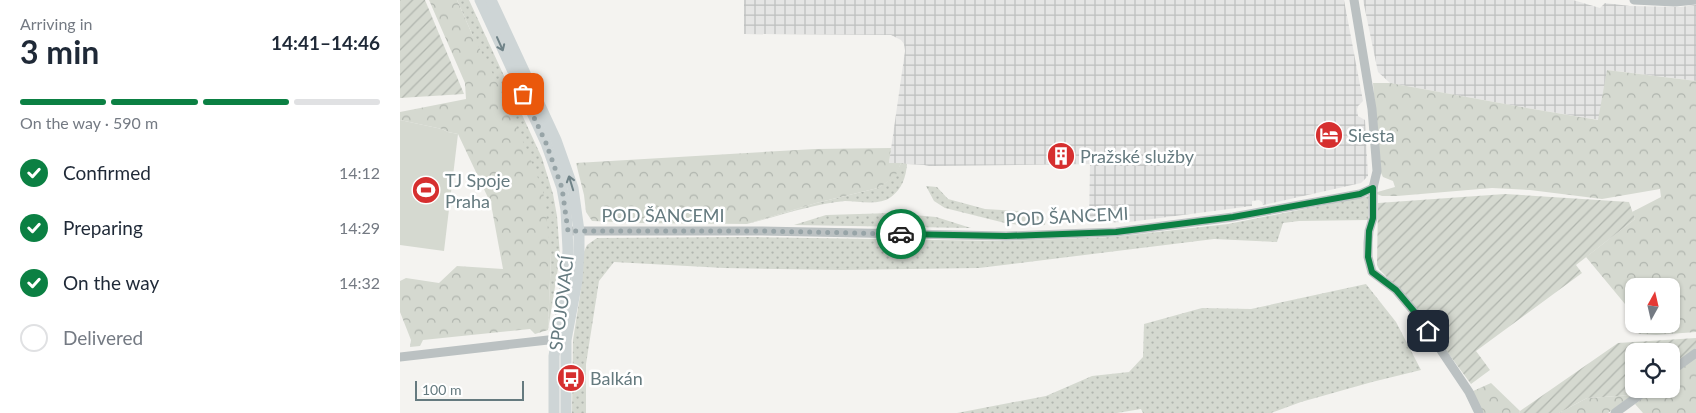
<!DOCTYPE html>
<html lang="en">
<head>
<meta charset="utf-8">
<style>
  body { margin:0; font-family:Lato,sans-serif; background:#f6f6f7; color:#1f2937; height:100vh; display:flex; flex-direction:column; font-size:19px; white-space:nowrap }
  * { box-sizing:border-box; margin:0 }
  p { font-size:16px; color:#747a83 }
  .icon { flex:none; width:28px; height:28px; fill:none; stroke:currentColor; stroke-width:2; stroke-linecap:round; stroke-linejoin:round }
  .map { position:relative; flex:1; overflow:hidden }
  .details { display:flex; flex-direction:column; background:#fff; width:400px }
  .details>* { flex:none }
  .needle { width:32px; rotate:8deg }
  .fabs { position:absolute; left:1225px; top:278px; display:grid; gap:10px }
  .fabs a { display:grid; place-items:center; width:55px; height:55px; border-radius:10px; background:#fff; box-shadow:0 1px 4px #0004; font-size:25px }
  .scale { position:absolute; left:15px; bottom:12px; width:109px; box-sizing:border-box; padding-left:5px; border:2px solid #657a7f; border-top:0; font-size:14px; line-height:18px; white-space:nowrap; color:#657a7f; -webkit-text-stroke:4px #fff; paint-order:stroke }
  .pin { position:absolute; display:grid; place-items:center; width:42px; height:42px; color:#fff; margin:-21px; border-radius:10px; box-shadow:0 2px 8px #0006 }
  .courier { position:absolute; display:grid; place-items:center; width:50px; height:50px; margin:-25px; border:4px solid #0b8043; border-radius:50%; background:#fff; color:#222; box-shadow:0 1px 6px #0007 }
  .summary em { font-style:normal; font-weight:700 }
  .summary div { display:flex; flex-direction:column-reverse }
  .summary { display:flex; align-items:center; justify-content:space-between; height:85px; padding:0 20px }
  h1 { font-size:32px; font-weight:700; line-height:38px }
  .bar { display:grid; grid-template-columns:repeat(4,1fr); gap:8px 5px; align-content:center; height:60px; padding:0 20px }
  .bar i { height:6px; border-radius:4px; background:#e0e1e3 }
  .bar .active { background:#0b8043 }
  .bar p { grid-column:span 4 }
  ol { padding:0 20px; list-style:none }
  li { display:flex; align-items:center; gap:15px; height:55px }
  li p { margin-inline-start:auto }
  li .icon { padding:5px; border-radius:50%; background:#0b8043; color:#fff; stroke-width:4 }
  li:last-child { color:#747a83 }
  li i { width:28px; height:28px; border:2px solid #e0e1e3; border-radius:50% }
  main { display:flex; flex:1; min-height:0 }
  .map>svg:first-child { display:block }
  .industrial { fill:url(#industrial-grid) }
  .grass { fill:url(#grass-dots) }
  .forest { fill:url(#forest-crowns); fill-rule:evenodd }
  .garden { fill:url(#garden-furrows) }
  .pitch { fill:#d5d9d0 }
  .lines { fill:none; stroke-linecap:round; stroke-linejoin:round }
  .minor { stroke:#bbc1c2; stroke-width:9 }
  .major { stroke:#ced5d6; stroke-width:11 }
  .oneway { stroke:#708388 }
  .done { stroke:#97a4a7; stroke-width:5; stroke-dasharray:0 9 }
  .route { stroke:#0b8043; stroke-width:6 }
  .labels { text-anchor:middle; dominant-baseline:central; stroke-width:5; stroke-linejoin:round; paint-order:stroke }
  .poi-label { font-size:18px; fill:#657a7f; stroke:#fff; text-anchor:start }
  .street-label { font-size:18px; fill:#657a7f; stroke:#fff }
</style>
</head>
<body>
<main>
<section class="details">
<div class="summary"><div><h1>3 min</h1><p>Arriving in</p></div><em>14:41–14:46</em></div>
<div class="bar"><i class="active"></i><i class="active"></i><i class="active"></i><i></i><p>On the way · 590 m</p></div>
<ol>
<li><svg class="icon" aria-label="check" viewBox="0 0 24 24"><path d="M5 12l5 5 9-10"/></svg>Confirmed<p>14:12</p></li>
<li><svg class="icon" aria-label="check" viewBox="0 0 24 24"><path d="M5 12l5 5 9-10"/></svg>Preparing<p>14:29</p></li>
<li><svg class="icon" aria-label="check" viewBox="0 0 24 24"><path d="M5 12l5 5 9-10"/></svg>On the way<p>14:32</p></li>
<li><i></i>Delivered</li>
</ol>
</section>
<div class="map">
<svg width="1296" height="413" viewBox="0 0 1296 413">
  <defs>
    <pattern id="industrial-grid" width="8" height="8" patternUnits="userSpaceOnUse" patternTransform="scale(1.25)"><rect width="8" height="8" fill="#e5e5e4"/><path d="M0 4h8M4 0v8" fill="none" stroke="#bdbfbe"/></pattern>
    <pattern id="grass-dots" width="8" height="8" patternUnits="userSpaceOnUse" patternTransform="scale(1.25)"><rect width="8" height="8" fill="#d5d9d0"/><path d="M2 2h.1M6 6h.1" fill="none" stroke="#b0b5ae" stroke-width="1.8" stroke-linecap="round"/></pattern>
    <pattern id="forest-crowns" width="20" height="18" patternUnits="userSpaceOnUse" patternTransform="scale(1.25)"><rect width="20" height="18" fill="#d5d9d0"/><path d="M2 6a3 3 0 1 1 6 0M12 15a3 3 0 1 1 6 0" fill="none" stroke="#b0b5ae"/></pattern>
    <pattern id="garden-furrows" width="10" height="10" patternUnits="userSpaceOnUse" patternTransform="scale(1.25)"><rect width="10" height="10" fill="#d5d9d0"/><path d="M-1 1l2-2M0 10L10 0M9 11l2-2" fill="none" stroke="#b0b5ae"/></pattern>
  </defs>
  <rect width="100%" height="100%" fill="#f4f3f0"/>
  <!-- industrial -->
  <g class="industrial">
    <polygon points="344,0 944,0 963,101 958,106 957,110 958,116 965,120 968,176 961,183 863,205 862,202 859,200 852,201 852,206 729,222 689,223 690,164 529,166 524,165 489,163 505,51 504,44 501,40 491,35 344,34"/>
    <polygon points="963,0 1173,0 1200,8 1205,3 1230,6 1280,7 1296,5 1296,81 1208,70 1199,120 1127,108 990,83 978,72"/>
  </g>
  <!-- grass -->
  <g class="grass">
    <polygon points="57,0 69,0 142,158 153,194 157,216 160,256 148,330 151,254 72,34"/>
    <path d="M501,163L507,164C506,177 502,189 491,197C479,206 459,201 445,201C412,204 379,216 347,224L416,203L478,188L494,177Z"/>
    <polygon points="526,186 537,187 548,199 585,209 637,212 646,217 645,225 628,226 605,223 545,208 534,201"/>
    <polygon points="969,196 968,220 899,221 883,223 877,242 814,239 579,268 441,270 324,268 214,262 199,281 186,364 186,413 172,413 173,340 181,289 183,254 187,245 197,238 349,237 600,241 713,237 828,224"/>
    <polygon points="492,213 536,217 571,228 394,225 426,215"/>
    <polygon points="966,284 996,322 1021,370 972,382 901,402 871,413 743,413 741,409 717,413 557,413 646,396 692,376 729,372 743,357 744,324 802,308 851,309"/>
  </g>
  <!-- forest -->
  <g class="forest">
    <polygon points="29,0 57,0 72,34 94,76 129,155 143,191 151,254 148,330 135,334 130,329 23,340 20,346 10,347 11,340 0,312 0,281 6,278 39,283 57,266 103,269 91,204 58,134 48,132 42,129 0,120 0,112 66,99 65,83"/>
    <path d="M1207,70L1296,81V332L1256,335L1239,334L1231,324L1225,304L1186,257L1235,219L1232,212L1261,197L1260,189L1202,199L1130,190L1092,188L997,196H982L974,193L995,187L993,181L983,177L980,171L973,83H990L1127,108L1198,120ZM1234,286H1271V324H1234Z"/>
    <polygon points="491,148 489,163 501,163 495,177 478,188 416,203 347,224 238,223 192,221 186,212 184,195 176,163 415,149"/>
    <polygon points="1296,357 1296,413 1243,413 1235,404 1255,389 1271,389 1271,376"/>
    <polygon points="1091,383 1120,411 1119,413 1083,413 1071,392"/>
    <polygon points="1233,395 1208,413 1159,413 1187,398"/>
  </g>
  <!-- garden -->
  <g class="garden">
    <polygon points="0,0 25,0 64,94 0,98"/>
    <polygon points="1105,194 1229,202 1235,219 1176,265 1182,273 1076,351 1090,370 1071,384 1007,298 979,269 977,265 978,203"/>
    <polygon points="1296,338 1296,348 1271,367 1271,351 1234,351 1234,389 1241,389 1233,395 1187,398 1159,413 1119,413 1120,411 1218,343"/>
  </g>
  <!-- pitch -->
  <polygon class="pitch" points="0,120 42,129 48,132 58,134 44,251 0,245"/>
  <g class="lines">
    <!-- minor -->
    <g class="minor">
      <polyline points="954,0 972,109 977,171 973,188 973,218 969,231 968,243 968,257 972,272 996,290 1018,316 1069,392 1079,413"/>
      <polyline points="1234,0 1275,2 1296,0"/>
      <polyline points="168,231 362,231 606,236 716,232 833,217 960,194 973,188"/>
      <polyline points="0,357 148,340 161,339"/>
      <polyline points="1271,371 1296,353"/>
      <polyline points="1215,413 1248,389"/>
    </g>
    <!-- major -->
    <g class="major">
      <polyline points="80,0 146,143 162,188 166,210 168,250 166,281 154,356 154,413"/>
      <polyline points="91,0 156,140 173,188 179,231 179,250 177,281 166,340 166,413"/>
    </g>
  </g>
  <!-- one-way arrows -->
  <defs><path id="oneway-shaft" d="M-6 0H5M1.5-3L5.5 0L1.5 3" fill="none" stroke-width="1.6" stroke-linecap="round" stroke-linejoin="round" transform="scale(1.25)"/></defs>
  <g class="oneway">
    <use href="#oneway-shaft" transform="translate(100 44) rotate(66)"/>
    <use href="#oneway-shaft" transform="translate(171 183) rotate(-107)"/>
  </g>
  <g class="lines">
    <!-- done -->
    <polyline class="done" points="123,94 146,143 162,188 168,231 362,231 501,234"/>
    <!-- route -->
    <polyline class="route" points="501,234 606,236 716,232 833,217 960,194 973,188 973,218 969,231 968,257 972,272 996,290 1018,316 1028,331"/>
  </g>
  <!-- icons -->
  <defs>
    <symbol id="hotel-disc" viewBox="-11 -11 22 22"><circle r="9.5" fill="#d62f2f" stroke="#fff"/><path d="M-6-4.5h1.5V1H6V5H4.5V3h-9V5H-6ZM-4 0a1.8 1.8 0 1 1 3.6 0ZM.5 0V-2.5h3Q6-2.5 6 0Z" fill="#fff"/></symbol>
    <symbol id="building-disc" viewBox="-11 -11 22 22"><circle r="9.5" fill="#d62f2f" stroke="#fff"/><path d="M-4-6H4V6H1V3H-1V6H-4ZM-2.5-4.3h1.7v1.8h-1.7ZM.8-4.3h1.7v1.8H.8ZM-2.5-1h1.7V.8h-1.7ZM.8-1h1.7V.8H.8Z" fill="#fff"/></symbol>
    <symbol id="stadium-disc" viewBox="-11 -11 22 22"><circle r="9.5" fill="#d62f2f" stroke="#fff"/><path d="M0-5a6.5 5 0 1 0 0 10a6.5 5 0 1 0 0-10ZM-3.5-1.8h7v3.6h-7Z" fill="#fff"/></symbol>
    <symbol id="bus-disc" viewBox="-11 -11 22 22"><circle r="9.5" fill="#d62f2f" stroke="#fff"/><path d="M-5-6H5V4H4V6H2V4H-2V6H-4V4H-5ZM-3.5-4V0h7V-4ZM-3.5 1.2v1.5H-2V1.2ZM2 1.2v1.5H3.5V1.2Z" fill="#fff"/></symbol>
  </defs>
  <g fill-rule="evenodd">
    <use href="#hotel-disc" x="913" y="119" width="32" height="32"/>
    <use href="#building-disc" x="645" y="140" width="32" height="32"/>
    <use href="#stadium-disc" x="10" y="174" width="32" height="32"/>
    <use href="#bus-disc" x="155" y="362" width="32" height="32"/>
  </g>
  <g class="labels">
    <!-- poi labels -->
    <g class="poi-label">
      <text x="948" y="135">Siesta</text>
      <text x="680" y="156">Pražské služby</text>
      <text x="45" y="180">TJ Spoje<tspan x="45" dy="21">Praha</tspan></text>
      <text x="190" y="378">Balkán</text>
    </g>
    <!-- street labels -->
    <g class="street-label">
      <text x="263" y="215">POD ŠANCEMI</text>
      <text transform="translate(667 216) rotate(-3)">POD ŠANCEMI</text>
      <text transform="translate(161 303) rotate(-83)">SPOJOVACÍ</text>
    </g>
  </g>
</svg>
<div class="fabs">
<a><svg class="needle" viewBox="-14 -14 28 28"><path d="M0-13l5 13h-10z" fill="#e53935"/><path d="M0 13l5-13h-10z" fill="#747a83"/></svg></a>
<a><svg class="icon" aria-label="locate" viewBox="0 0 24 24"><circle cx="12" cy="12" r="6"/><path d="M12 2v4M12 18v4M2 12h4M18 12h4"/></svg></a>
</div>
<div class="scale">100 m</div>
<div class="pin" style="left:123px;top:94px;background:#ea580c"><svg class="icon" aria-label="bag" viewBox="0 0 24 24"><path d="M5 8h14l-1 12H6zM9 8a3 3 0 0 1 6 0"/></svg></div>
<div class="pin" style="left:1028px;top:331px;background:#1f2937"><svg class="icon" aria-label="home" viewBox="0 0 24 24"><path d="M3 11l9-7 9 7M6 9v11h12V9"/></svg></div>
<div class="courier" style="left:501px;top:234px"><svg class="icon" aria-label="car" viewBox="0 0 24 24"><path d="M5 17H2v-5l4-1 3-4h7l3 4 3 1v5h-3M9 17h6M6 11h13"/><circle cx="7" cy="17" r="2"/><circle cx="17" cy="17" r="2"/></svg></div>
</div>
</main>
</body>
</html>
